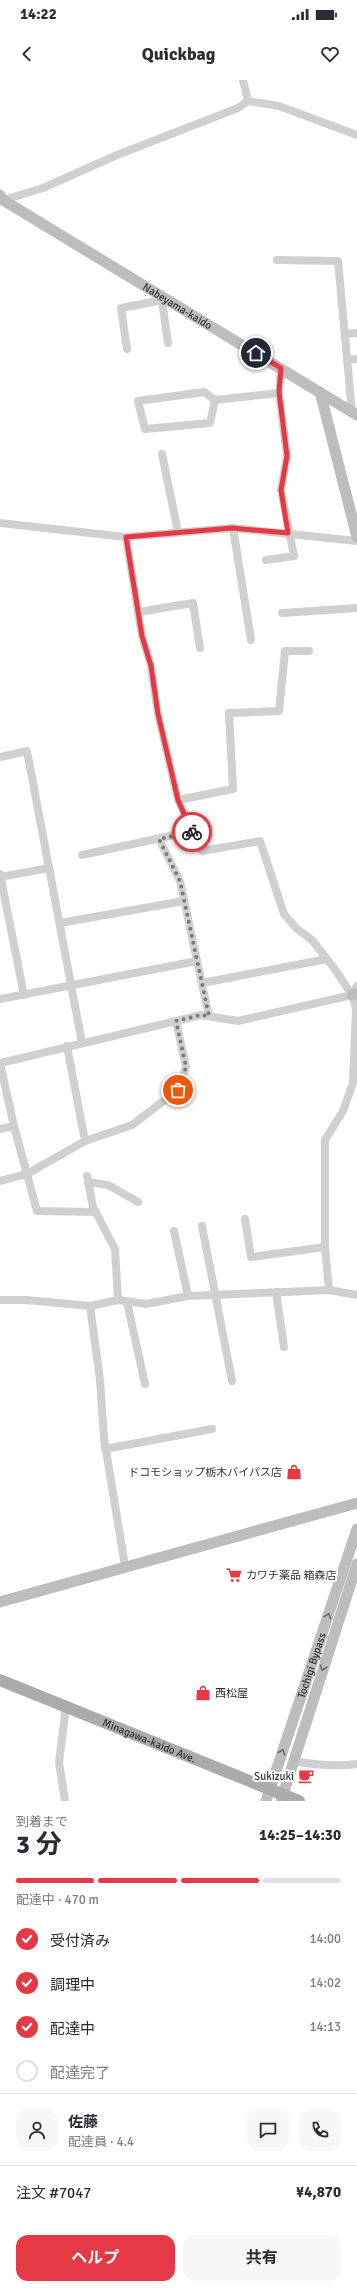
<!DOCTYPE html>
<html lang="ja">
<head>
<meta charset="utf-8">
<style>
  body { margin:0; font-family:Signika,"Noto Sans JP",sans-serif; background:#f7f7f7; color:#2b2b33; height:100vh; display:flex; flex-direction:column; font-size:15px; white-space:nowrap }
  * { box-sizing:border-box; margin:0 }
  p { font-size:13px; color:#7c7c81 }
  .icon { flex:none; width:22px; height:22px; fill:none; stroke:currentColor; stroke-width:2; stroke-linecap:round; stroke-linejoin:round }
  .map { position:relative; height:1721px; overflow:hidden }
  .panel { display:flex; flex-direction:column; background:#fff; flex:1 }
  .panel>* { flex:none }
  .pin { position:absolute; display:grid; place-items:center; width:34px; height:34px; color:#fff; margin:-17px; border:2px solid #fff; border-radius:50%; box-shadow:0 1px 4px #0007 }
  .courier { position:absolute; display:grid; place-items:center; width:40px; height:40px; margin:-20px; border:3px solid #e63946; border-radius:50%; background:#fff; color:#222; box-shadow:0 1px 5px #0007 }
  .head em { font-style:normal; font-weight:700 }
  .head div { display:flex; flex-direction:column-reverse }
  .head { display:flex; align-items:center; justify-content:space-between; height:68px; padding:0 16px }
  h1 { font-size:26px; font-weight:700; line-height:30px }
  .bar { display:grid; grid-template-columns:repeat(4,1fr); gap:6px 4px; align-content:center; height:48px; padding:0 16px }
  .bar i { height:5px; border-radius:3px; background:#e1e1e2 }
  .bar .current { background:#e63946 }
  .bar p { grid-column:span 4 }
  .line { display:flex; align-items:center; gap:10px; padding:0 16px; border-top:1px solid #e1e1e2 }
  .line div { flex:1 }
  .round { display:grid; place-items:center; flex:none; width:42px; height:42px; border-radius:12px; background:#f7f7f7 }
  ol { padding:0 16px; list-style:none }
  li { display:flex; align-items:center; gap:12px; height:44px }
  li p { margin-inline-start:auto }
  li .icon { padding:4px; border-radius:50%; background:#e63946; color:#fff; stroke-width:4 }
  li:last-child { color:#7c7c81 }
  li i { width:22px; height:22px; border:2px solid #e1e1e2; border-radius:50% }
  .cta { display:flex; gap:8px; margin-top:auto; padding:8px 16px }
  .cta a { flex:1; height:46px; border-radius:12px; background:#e63946; color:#fff; font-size:16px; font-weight:700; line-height:46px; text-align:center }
  .cta a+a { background:#f7f7f7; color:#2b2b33 }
  .status { display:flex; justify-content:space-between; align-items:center; height:28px; padding:0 20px; background:#fff; direction:ltr }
  .status svg { height:11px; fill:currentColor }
  header { display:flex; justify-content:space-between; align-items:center; height:52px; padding:0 16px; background:#fff; font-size:18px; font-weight:700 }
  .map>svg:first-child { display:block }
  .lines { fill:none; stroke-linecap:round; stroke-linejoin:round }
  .street { stroke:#d0d0d0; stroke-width:8 }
  .secondary { stroke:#bdbdbd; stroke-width:11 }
  .primary { stroke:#ababab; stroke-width:12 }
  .oneway { stroke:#6a6a6a }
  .done { stroke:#7a7a7a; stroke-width:4; stroke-dasharray:0 7.2 }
  .route { stroke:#e63946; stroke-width:5 }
  .labels { text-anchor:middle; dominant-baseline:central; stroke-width:4; stroke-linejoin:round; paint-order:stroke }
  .street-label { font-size:11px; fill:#333; stroke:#fff }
  .poi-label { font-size:11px; fill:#333; stroke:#fff; text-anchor:end }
</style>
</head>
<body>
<div class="status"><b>14:22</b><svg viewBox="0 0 49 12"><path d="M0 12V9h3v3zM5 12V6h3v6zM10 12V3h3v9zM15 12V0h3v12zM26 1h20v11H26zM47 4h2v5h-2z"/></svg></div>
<header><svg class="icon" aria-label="back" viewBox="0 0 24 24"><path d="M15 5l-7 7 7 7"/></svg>Quickbag<svg class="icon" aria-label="heart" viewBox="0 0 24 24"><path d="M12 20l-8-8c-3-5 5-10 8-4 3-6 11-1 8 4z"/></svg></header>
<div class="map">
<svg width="357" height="1721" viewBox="0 0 357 1721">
  <rect width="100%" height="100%" fill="#fff"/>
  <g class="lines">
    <!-- street -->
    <g class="street">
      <polyline points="243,0 248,21"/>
      <polyline points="1,121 43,108 117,75 238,28 248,21 279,26 357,55"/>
      <polyline points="277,180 338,181 352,332"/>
      <polyline points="162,221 168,263"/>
      <polyline points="345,254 357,253"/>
      <polyline points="127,269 121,228 168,219"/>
      <polyline points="347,280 357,279"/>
      <polyline points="215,320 210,343 145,349 138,321 204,312 215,320 279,313 281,288"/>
      <polyline points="162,374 178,452"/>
      <polyline points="0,443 126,457 233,448 357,461"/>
      <polyline points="233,448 251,560"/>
      <polyline points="126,457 142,556 151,586 158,634 178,720 202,771 260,761 284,834 296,848 312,860 334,888 352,915 356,928 353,1003 343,1031 325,1060 325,1167 329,1210"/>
      <polyline points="266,480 294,476 281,410 287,376 279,313"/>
      <polyline points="138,532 193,523 200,568"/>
      <polyline points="282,533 357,528"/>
      <polyline points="0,677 27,671 82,963"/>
      <polyline points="178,720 233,709 229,633 279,631 285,571 309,571"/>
      <polyline points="159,759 180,801 197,881"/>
      <polyline points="82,775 193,751"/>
      <polyline points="0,794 24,915"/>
      <polyline points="0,797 49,788"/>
      <polyline points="60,843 184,821"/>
      <polyline points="202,903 327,879"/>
      <polyline points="0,919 197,881 209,936"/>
      <polyline points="67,966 85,1061"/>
      <polyline points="0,983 201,935 238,941 352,915 357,906"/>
      <polyline points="0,983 14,1046 0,1049"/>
      <polyline points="14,1046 37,1131 96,1132"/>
      <polyline points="87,1096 93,1127 115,1169 118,1220"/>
      <polyline points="0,1101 27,1094 85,1061 132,1045 178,1010 186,987 176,941"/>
      <polyline points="88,1102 108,1105 138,1122"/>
      <polyline points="245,1139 251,1177 325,1167"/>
      <polyline points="202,1146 232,1301"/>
      <polyline points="174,1151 188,1216"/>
      <polyline points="276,1212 284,1267"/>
      <polyline points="0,1220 26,1220 90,1226 118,1220 146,1224 188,1216 284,1212 329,1210 357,1215"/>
      <polyline points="127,1222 145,1304"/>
      <polyline points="90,1226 100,1300 104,1358 125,1486"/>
      <polyline points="105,1369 212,1349"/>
      <path d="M293,1681C316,1685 335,1687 357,1684"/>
      <polyline points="65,1721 59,1682 66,1627"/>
    </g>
    <!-- secondary -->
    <g class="secondary">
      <path id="s1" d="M0,115L3,120L357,335"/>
      <polyline points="320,312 357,457"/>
      <polyline points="352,915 357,914"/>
      <polyline points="0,1522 357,1423"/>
      <path id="s2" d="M266,1721L357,1449"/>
      <polyline points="281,1721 357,1484"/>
    </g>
    <!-- primary -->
    <path class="primary" id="s3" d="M0,1600L299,1721"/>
  </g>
  <!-- one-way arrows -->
  <defs><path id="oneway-chevron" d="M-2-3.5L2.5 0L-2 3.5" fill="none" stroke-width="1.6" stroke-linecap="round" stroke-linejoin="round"/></defs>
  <g class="oneway">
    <use href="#oneway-chevron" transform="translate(328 1536) rotate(-71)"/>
    <use href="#oneway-chevron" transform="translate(323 1588) rotate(108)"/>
    <use href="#oneway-chevron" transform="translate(282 1672) rotate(-71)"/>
  </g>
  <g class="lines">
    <!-- done -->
    <polyline class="done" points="178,1010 186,987 176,941 201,935 209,936 180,801 159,759 192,752"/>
    <!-- route -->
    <polyline class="route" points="192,752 178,720 158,634 151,586 142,556 126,457 232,448 288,453 281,410 287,376 279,312 281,288 256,273"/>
  </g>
  <!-- icons -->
  <defs>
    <symbol id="shop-bare" viewBox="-9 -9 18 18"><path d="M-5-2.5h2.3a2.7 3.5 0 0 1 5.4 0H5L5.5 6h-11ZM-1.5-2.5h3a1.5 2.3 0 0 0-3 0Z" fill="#e63946" stroke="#fff" stroke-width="2.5" paint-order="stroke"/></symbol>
    <symbol id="supermarket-bare" viewBox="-9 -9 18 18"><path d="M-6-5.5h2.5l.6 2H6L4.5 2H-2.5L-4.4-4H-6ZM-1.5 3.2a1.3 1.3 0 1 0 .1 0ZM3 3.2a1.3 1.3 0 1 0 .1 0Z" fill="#e63946" stroke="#fff" stroke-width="2.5" paint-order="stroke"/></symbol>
    <symbol id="cafe-bare" viewBox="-9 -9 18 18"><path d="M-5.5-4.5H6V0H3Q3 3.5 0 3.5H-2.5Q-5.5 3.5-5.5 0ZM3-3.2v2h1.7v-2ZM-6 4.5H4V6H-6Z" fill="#e63946" stroke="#fff" stroke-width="2.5" paint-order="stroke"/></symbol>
  </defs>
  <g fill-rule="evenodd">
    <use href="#shop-bare" x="283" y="1381" width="22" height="22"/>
    <use href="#supermarket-bare" x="223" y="1484" width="22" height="22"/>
    <use href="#shop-bare" x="192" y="1602" width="22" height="22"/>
    <use href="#cafe-bare" x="295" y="1685" width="22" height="22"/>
  </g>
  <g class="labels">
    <!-- street labels -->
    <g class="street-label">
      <text stroke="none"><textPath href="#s1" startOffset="210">Nabeyama-kaido</textPath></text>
      <text stroke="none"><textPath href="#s2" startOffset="143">Tochigi Bypass</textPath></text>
      <text stroke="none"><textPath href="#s3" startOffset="161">Minagawa-kaido Ave.</textPath></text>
    </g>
    <!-- poi labels -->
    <g class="poi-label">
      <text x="282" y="1392">ドコモショップ栃木バイパス店</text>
      <text x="246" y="1495" text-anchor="start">カワチ薬品 箱森店</text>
      <text x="215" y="1613" text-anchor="start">西松屋</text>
      <text x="294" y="1696">Sukizuki</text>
    </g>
  </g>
</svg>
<div class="pin" style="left:178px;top:1010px;background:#ea580c"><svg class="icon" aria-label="bag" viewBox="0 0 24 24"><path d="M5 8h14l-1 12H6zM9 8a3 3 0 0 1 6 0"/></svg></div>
<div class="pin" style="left:256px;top:273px;background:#1f2937"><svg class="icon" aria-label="home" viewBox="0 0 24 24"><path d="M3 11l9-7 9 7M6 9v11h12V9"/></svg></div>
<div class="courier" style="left:192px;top:752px"><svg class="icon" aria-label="bike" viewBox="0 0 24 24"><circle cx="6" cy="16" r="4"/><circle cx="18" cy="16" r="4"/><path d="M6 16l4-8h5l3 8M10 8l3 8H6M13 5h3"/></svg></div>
</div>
<section class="panel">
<div class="head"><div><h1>3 分</h1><p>到着まで</p></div><em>14:25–14:30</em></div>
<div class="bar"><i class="current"></i><i class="current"></i><i class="current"></i><i></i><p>配達中 · 470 m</p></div>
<ol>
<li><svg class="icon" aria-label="check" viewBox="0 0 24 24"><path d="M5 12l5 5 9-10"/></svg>受付済み<p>14:00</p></li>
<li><svg class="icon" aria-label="check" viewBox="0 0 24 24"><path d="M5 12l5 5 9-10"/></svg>調理中<p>14:02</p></li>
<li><svg class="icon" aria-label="check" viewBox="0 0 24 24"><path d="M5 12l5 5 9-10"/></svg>配達中<p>14:13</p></li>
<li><i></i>配達完了</li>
</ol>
<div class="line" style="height:72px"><a class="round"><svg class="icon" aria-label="person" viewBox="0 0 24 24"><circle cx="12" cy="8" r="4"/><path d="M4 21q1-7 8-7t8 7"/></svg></a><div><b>佐藤</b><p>配達員 · 4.4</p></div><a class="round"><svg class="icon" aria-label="chat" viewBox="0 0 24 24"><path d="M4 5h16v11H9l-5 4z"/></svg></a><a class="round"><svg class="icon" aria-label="phone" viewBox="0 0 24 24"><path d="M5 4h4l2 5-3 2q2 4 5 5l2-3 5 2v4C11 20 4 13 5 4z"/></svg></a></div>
<div class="line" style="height:52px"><div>注文 #7047</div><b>¥4,870</b></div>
<div class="cta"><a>ヘルプ</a><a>共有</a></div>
</section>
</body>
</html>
